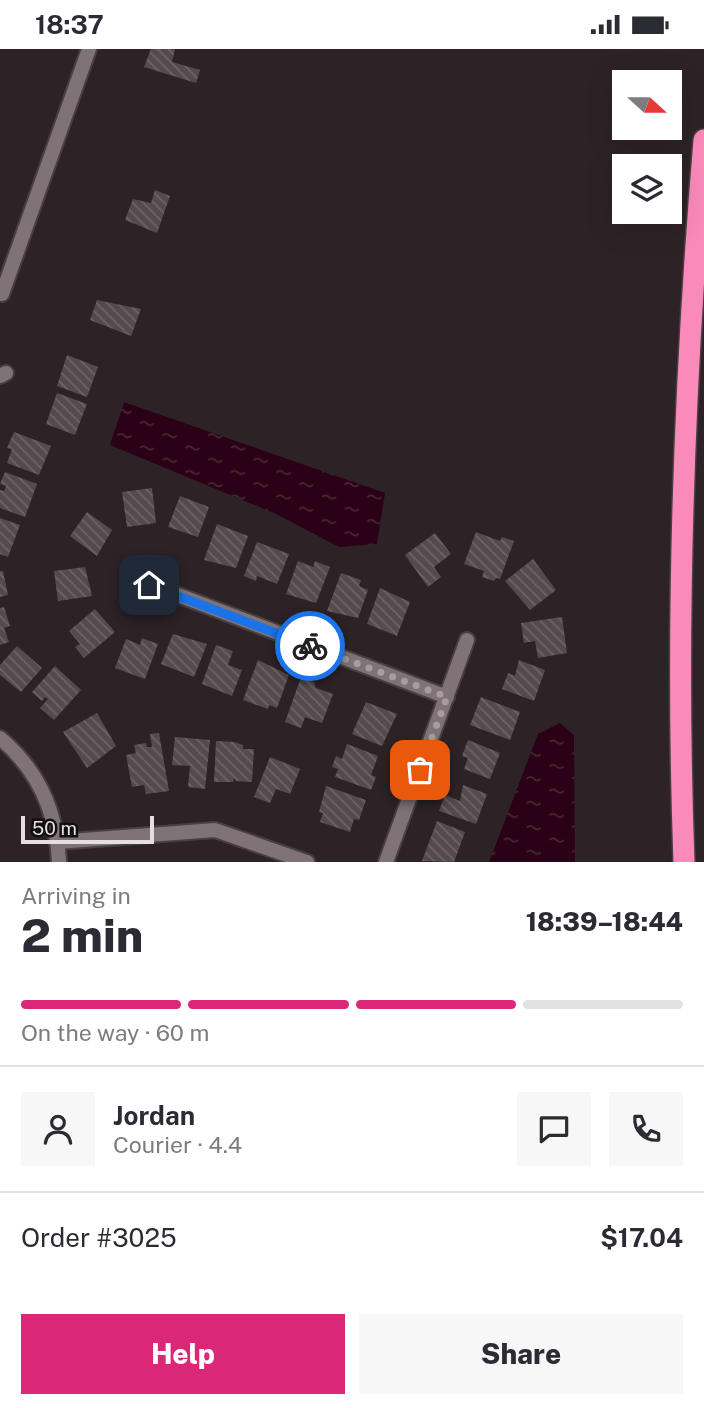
<!DOCTYPE html>
<html lang="en">
<head>
<meta charset="utf-8">
<style>
  body { margin:0; font-family:"Public Sans",sans-serif; background:#f7f7f7; color:#2b2b33; height:100vh; display:flex; flex-direction:column; font-size:26px; white-space:nowrap }
  * { box-sizing:border-box; margin:0 }
  p { font-size:23px; color:#7c7c81 }
  .icon { flex:none; width:38px; height:38px; fill:none; stroke:currentColor; stroke-width:2; stroke-linecap:round; stroke-linejoin:round }
  .map { position:relative; height:813px; overflow:hidden }
  .sheet { display:flex; flex-direction:column; background:#fff; flex:1 }
  .sheet>* { flex:none }
  .needle { width:46px; rotate:111deg }
  .controls { position:absolute; left:612px; top:21px; display:grid; gap:14px }
  .controls a { display:grid; place-items:center; width:70px; height:70px; border-radius:0px; background:#fff; box-shadow:0 7px 28px #0002; font-size:35px }
  .scale { position:absolute; left:21px; bottom:18px; width:133px; box-sizing:border-box; padding-left:7px; border:4px solid #e6dfe2; border-top:0; font-size:19px; line-height:24px; white-space:nowrap; color:#e6dfe2; -webkit-text-stroke:5px #120e0f; paint-order:stroke }
  .pin { position:absolute; display:grid; place-items:center; width:60px; height:60px; color:#fff; margin:-30px; border-radius:14px; box-shadow:0 4px 10px #0006 }
  .courier { position:absolute; display:grid; place-items:center; width:70px; height:70px; margin:-35px; border:5px solid #1a73e8; border-radius:50%; background:#fff; color:#222; box-shadow:0 2px 9px #0007 }
  .headline em { font-style:normal; font-weight:800 }
  .headline div { display:flex; flex-direction:column-reverse }
  .headline { display:flex; align-items:center; justify-content:space-between; height:119px; padding:0 21px }
  h1 { font-size:46px; font-weight:800; line-height:52px }
  .bar { display:grid; grid-template-columns:repeat(4,1fr); gap:10px 7px; align-content:center; height:84px; padding:0 21px }
  .bar i { height:9px; border-radius:5px; background:#e1e1e2 }
  .bar .current { background:#db2777 }
  .bar p { grid-column:span 4 }
  .line { display:flex; align-items:center; gap:18px; padding:0 21px; border-top:2px solid #e1e1e2 }
  .line div { flex:1 }
  .round { display:grid; place-items:center; flex:none; width:74px; height:74px; border-radius:0px; background:#f7f7f7 }
  .button { display:flex; gap:14px; margin-top:auto; padding:14px 21px }
  .button a { flex:1; height:80px; border-radius:0px; background:#db2777; color:#fff; font-size:28px; font-weight:800; line-height:80px; text-align:center }
  .button a+a { background:#f7f7f7; color:#2b2b33 }
  .status { display:flex; justify-content:space-between; align-items:center; height:49px; padding:0 35px; background:#fff; direction:ltr }
  .status svg { height:19px; fill:currentColor }
  .map>svg:first-child { display:block }
  .water { fill:url(#water-ripples) }
  .building { fill:url(#building-back-hatch) }
  .lines { fill:none; stroke-linecap:round; stroke-linejoin:round }
  .minor-casing { stroke:#473f42; stroke-width:18 }
  .motorway-casing { stroke:#473f42; stroke-width:24 }
  .minor { stroke:#7f7377; stroke-width:14 }
  .motorway { stroke:#f98aba; stroke-width:21 }
  .done { stroke:#a59da1; stroke-width:7; stroke-dasharray:0 12.6 }
  .route { stroke:#1a73e8; stroke-width:9 }
</style>
</head>
<body>
<div class="status"><b>18:37</b><svg viewBox="0 0 49 12"><path d="M0 12V9h3v3zM5 12V6h3v6zM10 12V3h3v9zM15 12V0h3v12zM26 1h20v11H26zM47 4h2v5h-2z"/></svg></div>
<div class="map">
<svg width="704" height="813" viewBox="0 0 704 813">
  <defs>
    <pattern id="water-ripples" width="26" height="14" patternUnits="userSpaceOnUse" patternTransform="scale(1.75)"><rect width="26" height="14" fill="#2a0116"/><path d="M2 4q2-2 4 0t4 0M15 11q2-2 4 0t4 0" fill="none" stroke="#492638"/></pattern>
    <pattern id="building-back-hatch" width="6" height="6" patternUnits="userSpaceOnUse" patternTransform="scale(1.75)"><rect width="6" height="6" fill="#554a4e"/><path d="M-1 5l2 2M0 0l6 6M5-1l2 2" fill="none" stroke="#6d6467"/></pattern>
  </defs>
  <rect width="100%" height="100%" fill="#2d2327"/>
  <!-- water -->
  <g class="water">
    <polygon points="124,353 385,444 377,495 339,498 276,465 110,396"/>
    <polygon points="560,674 574,686 575,813 489,813 538,685"/>
  </g>
  <!-- building -->
  <g class="building">
    <polygon points="151,0 175,0 172,13 200,21 196,34 144,18"/>
    <polygon points="155,141 170,147 157,184 125,171 133,150 151,154"/>
    <polygon points="97,251 141,260 131,287 90,271"/>
    <polygon points="67,306 98,318 87,348 57,337"/>
    <polygon points="57,344 87,355 75,386 46,375"/>
    <polygon points="14,383 51,397 39,426 7,414 12,400 7,399"/>
    <polygon points="5,423 37,435 25,468 0,459 0,441 4,442 6,437 0,435"/>
    <polygon points="152,439 156,474 127,478 122,443"/>
    <polygon points="180,447 209,458 198,488 168,478"/>
    <polygon points="87,463 112,481 97,507 70,487"/>
    <polygon points="0,469 20,476 8,508 0,505"/>
    <polygon points="217,475 248,487 236,519 204,511"/>
    <polygon points="476,483 500,492 502,488 514,492 500,530 496,529 494,532 482,528 484,522 464,515"/>
    <polygon points="435,484 451,505 434,518 441,528 428,538 405,506"/>
    <polygon points="257,493 289,505 277,535 257,527 256,532 244,527"/>
    <polygon points="533,510 556,541 530,561 505,532"/>
    <polygon points="298,512 313,518 315,512 330,518 316,554 286,545"/>
    <polygon points="85,518 92,547 58,552 54,522"/>
    <polygon points="0,522 3,522 8,546 0,548"/>
    <polygon points="341,524 361,531 359,537 368,541 358,569 327,562"/>
    <polygon points="380,539 410,553 397,587 367,575"/>
    <polygon points="4,558 10,577 4,579 9,593 0,596 0,559"/>
    <polygon points="95,560 115,583 84,609 75,598 80,595 69,582"/>
    <polygon points="562,568 567,604 538,609 535,592 524,594 521,574"/>
    <polygon points="173,585 207,595 194,628 161,615"/>
    <polygon points="142,589 158,595 145,630 115,619 126,590 140,596"/>
    <polygon points="216,596 233,602 228,616 242,621 232,647 202,635"/>
    <polygon points="17,597 42,619 21,643 0,626 0,616"/>
    <polygon points="258,611 289,626 277,659 269,656 268,660 243,651"/>
    <polygon points="519,611 545,621 534,652 502,640 508,624 515,627"/>
    <polygon points="55,617 81,641 54,671 40,659 48,650 45,648 42,652 32,643"/>
    <polygon points="304,629 314,633 316,639 333,645 322,674 305,668 301,679 285,673 300,631"/>
    <polygon points="481,648 520,663 510,691 470,676"/>
    <polygon points="366,653 397,665 382,697 352,685"/>
    <polygon points="97,664 116,697 87,719 63,683"/>
    <polygon points="159,684 169,742 146,745 144,736 132,738 126,706 136,704 134,696 146,694 147,698 152,698 150,685"/>
    <polygon points="175,688 210,691 205,740 188,738 190,717 172,716"/>
    <polygon points="468,691 500,704 490,730 464,720 468,709 462,707"/>
    <polygon points="216,692 234,693 243,696 243,700 254,700 252,733 236,732 234,729 233,733 214,733"/>
    <polygon points="347,695 378,707 371,726 376,728 371,741 335,728 338,720 332,718 336,707 342,710"/>
    <polygon points="270,708 300,720 290,745 276,740 270,754 254,748"/>
    <polygon points="463,736 487,745 476,775 439,762 445,746 460,752"/>
    <polygon points="326,737 366,751 359,771 354,770 350,783 320,773 323,764 319,763"/>
    <polygon points="437,772 465,783 454,813 422,812"/>
  </g>
  <g class="lines">
    <defs>
      <g id="minor">
        <polyline points="2,245 89,0"/>
        <polyline points="0,327 6,324"/>
        <polyline points="149,535 447,648"/>
        <path d="M0,689C38,721 57,764 59,813"/>
        <polyline points="57,793 215,781 307,813"/>
        <polyline points="386,813 467,591"/>
      </g>
      <path id="motorway" d="M684,813C675,572 684,331 704,91"/>
    </defs>
    <!-- minor casing -->
    <use href="#minor" class="minor-casing"/>
    <!-- motorway casing -->
    <use href="#motorway" class="motorway-casing"/>
    <!-- minor -->
    <use href="#minor" class="minor"/>
    <!-- motorway -->
    <use href="#motorway" class="motorway"/>
  </g>
  <g class="lines">
    <!-- done -->
    <polyline class="done" points="310,597 447,648 420,721"/>
    <!-- route -->
    <polyline class="route" points="149,536 310,597"/>
  </g>
</svg>
<div class="controls">
<a><svg class="needle" viewBox="-14 -14 28 28"><path d="M0-13l5 13h-10z" fill="#e53935"/><path d="M0 13l5-13h-10z" fill="#7c7c81"/></svg></a>
<a><svg class="icon" aria-label="layers" viewBox="0 0 24 24"><path d="M12 4l9 5-9 5-9-5zM3 14l9 5 9-5"/></svg></a>
</div>
<div class="scale">50 m</div>
<div class="pin" style="left:420px;top:721px;background:#ea580c"><svg class="icon" aria-label="bag" viewBox="0 0 24 24"><path d="M5 8h14l-1 12H6zM9 8a3 3 0 0 1 6 0"/></svg></div>
<div class="pin" style="left:149px;top:536px;background:#1f2937"><svg class="icon" aria-label="home" viewBox="0 0 24 24"><path d="M3 11l9-7 9 7M6 9v11h12V9"/></svg></div>
<div class="courier" style="left:310px;top:597px"><svg class="icon" aria-label="bike" viewBox="0 0 24 24"><circle cx="6" cy="16" r="4"/><circle cx="18" cy="16" r="4"/><path d="M6 16l4-8h5l3 8M10 8l3 8H6M13 5h3"/></svg></div>
</div>
<section class="sheet">
<div class="headline"><div><h1>2 min</h1><p>Arriving in</p></div><em>18:39–18:44</em></div>
<div class="bar"><i class="current"></i><i class="current"></i><i class="current"></i><i></i><p>On the way · 60 m</p></div>
<div class="line" style="height:126px"><a class="round"><svg class="icon" aria-label="person" viewBox="0 0 24 24"><circle cx="12" cy="8" r="4"/><path d="M4 21q1-7 8-7t8 7"/></svg></a><div><b>Jordan</b><p>Courier · 4.4</p></div><a class="round"><svg class="icon" aria-label="chat" viewBox="0 0 24 24"><path d="M4 5h16v11H9l-5 4z"/></svg></a><a class="round"><svg class="icon" aria-label="phone" viewBox="0 0 24 24"><path d="M5 4h4l2 5-3 2q2 4 5 5l2-3 5 2v4C11 20 4 13 5 4z"/></svg></a></div>
<div class="line" style="height:91px"><div>Order #3025</div><b>$17.04</b></div>
<div class="button"><a>Help</a><a>Share</a></div>
</section>
</body>
</html>
